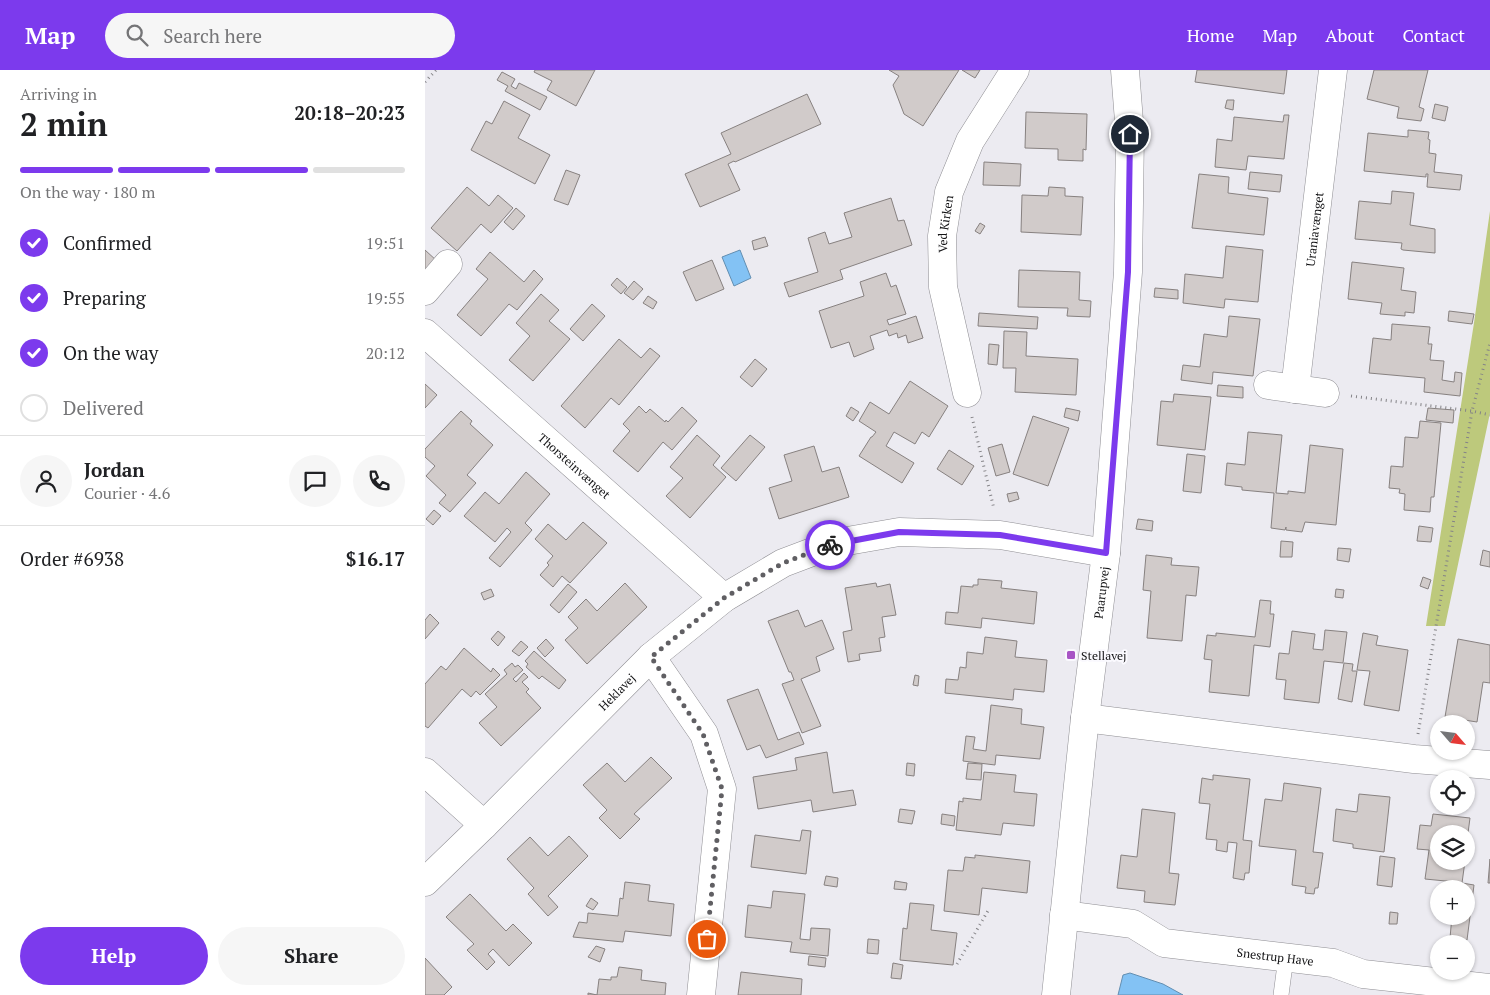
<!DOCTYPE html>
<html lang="en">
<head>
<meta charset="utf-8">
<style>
  body { margin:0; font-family:"PT Serif",serif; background:#f6f6f6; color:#202124; height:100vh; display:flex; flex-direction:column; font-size:19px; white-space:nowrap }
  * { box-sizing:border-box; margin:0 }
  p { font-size:16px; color:#757577 }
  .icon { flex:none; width:28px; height:28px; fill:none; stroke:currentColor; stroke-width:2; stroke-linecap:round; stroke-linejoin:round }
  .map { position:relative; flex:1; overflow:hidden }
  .drawer { display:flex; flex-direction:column; background:#fff; width:425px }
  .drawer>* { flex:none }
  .needle { width:32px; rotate:118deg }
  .buttons { position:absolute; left:1005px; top:645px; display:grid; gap:10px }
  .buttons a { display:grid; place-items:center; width:45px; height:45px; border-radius:50%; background:#fff; box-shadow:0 1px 4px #0004; font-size:25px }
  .pin { position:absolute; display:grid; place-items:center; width:42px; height:42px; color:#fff; margin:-21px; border:2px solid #fff; border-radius:50%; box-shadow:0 1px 5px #0007 }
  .courier { position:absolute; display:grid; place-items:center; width:50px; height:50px; margin:-25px; border:4px solid #7c3aed; border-radius:50%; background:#fff; color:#222; box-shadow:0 1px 6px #0007 }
  .headline em { font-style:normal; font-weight:600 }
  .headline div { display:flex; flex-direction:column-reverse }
  .headline { display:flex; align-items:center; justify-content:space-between; height:85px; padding:0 20px }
  h1 { font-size:32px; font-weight:600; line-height:38px }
  .bar { display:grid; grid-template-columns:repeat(4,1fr); gap:8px 5px; align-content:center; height:60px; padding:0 20px }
  .bar i { height:6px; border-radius:4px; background:#e0e0e0 }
  .bar .active { background:#7c3aed }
  .bar p { grid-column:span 4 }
  .line { display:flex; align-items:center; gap:12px; padding:0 20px; border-top:1px solid #e0e0e0 }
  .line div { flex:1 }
  .round { display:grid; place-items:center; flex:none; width:52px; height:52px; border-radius:26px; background:#f6f6f6 }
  ol { padding:0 20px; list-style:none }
  li { display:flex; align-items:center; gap:15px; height:55px }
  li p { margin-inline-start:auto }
  li .icon { padding:5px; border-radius:50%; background:#7c3aed; color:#fff; stroke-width:4 }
  li:last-child { color:#757577 }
  li i { width:28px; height:28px; border:2px solid #e0e0e0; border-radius:50% }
  .primary-button { display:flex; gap:10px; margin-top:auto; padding:10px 20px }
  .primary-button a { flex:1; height:58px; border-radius:30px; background:#7c3aed; color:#fff; font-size:20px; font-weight:600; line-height:58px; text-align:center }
  .primary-button a+a { background:#f6f6f6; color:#202124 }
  header { display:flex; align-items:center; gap:30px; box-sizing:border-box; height:70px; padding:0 25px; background:#7c3aed; color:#fff }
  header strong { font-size:24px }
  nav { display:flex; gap:28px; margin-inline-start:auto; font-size:18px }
  .search { width:350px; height:45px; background:#f6f6f6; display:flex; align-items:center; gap:12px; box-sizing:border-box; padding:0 18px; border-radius:28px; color:#757577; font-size:19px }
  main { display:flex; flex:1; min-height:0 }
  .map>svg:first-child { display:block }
  .green { fill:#bdc97c }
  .water { fill:#83c2f4; stroke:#628eb1 }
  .building { fill:#d1cbca; stroke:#878180 }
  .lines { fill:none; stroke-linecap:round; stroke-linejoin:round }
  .lane-casing { stroke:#8f8e93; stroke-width:16 }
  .street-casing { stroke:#8f8e93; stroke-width:29 }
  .secondary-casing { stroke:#8f8e93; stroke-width:29 }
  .path { stroke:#848387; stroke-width:3; stroke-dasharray:1 4; stroke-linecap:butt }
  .lane { stroke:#fff; stroke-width:15 }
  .street { stroke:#fff; stroke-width:28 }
  .secondary { stroke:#fff; stroke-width:28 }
  .done { stroke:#605f63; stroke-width:5; stroke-dasharray:0 9 }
  .route { stroke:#7c3aed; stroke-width:6 }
  .poi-dot { fill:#a855c5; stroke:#faf9fe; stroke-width:2 }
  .labels { text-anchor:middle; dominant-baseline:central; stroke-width:4; stroke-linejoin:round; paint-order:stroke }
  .street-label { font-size:12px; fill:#141416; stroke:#faf9fe }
  .poi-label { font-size:12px; fill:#141416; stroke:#faf9fe; text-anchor:start }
</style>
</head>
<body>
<header>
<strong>Map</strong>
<div class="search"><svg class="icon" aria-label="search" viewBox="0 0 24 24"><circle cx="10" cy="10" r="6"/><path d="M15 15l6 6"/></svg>Search here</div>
<nav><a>Home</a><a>Map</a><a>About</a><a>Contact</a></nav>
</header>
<main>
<section class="drawer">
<div class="headline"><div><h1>2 min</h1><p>Arriving in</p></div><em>20:18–20:23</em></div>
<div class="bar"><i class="active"></i><i class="active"></i><i class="active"></i><i></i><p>On the way · 180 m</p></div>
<ol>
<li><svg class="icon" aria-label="check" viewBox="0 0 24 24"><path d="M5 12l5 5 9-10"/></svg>Confirmed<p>19:51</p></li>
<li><svg class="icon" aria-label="check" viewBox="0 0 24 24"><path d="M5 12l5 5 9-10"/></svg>Preparing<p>19:55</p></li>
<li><svg class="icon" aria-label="check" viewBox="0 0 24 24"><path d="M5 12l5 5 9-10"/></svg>On the way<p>20:12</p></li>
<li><i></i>Delivered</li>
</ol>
<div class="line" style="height:90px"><a class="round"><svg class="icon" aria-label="person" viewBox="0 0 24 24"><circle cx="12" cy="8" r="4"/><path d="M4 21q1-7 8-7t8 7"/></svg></a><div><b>Jordan</b><p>Courier · 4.6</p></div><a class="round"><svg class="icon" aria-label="chat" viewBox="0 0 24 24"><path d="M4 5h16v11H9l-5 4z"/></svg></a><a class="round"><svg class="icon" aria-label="phone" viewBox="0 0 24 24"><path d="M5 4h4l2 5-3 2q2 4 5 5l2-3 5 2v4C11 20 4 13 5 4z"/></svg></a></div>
<div class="line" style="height:65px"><div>Order #6938</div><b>$16.17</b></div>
<div class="primary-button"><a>Help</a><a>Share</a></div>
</section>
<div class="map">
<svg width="1065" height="925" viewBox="0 0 1065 925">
  <rect width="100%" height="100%" fill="#ecebf1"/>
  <!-- green -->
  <polygon class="green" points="1065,141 1065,343 1020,556 1001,556 1049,253"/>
  <!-- water -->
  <g class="water">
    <polygon points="315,180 326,208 309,216 297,187"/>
    <polygon points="705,903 738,914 758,925 693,925 698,905"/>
  </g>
  <!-- building -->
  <g class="building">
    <polygon points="110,0 170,0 151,36 122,20 127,11 109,2"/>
    <polygon points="464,0 534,0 498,56 479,44 468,15 474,6"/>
    <polygon points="537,0 555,0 550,8"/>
    <polygon points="772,0 862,0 859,24 770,12"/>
    <polygon points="949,0 1003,0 994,37 999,39 996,51 972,48 974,37 942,29"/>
    <polygon points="77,2 90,9 86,16 91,19 94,13 122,27 115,40 80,21 83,16 72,10"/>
    <polygon points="382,24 396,54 310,92 309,91 303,94 315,120 275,137 260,104 306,84 296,63"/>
    <polygon points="802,30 809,30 808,40 800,38"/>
    <polygon points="79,31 105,45 93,68 125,85 110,114 46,80 61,51 67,54"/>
    <polygon points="1010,34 1023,37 1020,51 1007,48"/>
    <polygon points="601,42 662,44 661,80 658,79 658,91 633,90 633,79 600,78"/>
    <polygon points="859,45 864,45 859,89 823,86 821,100 790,97 792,69 807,71 809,47 858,52"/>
    <polygon points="983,60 1004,62 1003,69 1005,70 1004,83 1011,84 1009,102 1037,105 1035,120 1002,117 1003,104 1001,104 1001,107 939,101 943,63 983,67"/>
    <polygon points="559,92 596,94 595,116 558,115"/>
    <polygon points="141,100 155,105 143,135 129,130"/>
    <polygon points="825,102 857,105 855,122 823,119"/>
    <polygon points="774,104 804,107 803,123 843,128 839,165 767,158"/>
    <polygon points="42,117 64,136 73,125 88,138 66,163 56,154 32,181 6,158"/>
    <polygon points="624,117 640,118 640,126 658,127 656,165 596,162 597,125 623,126"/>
    <polygon points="967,121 989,123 985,155 1010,159 1010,183 978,180 976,179 977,173 930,169 934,131 966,134"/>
    <polygon points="466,128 473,151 479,150 487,175 415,200 418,209 364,227 359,213 393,202 383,168 400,162 404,174 427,167 419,143"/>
    <polygon points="91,138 100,146 88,160 79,152"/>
    <polygon points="555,153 560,156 555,164 550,161"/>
    <polygon points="340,167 343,176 329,180 327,171"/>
    <polygon points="801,176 838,180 833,232 800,229 799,238 758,233 760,204 798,208"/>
    <polygon points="0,180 12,191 0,204"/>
    <polygon points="65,182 99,212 109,200 118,209 92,240 84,234 56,266 32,245 63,209 51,199"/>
    <polygon points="287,190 299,219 271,231 258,202"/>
    <polygon points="927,192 979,198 976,220 991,222 989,243 980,242 980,246 955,244 957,233 923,229"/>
    <polygon points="594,200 655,202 654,230 666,231 665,247 642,246 643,238 593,237"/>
    <polygon points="461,203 466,217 471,215 481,244 462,250 464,255 491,246 498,268 483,273 481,265 473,268 472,263 464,266 462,260 445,266 449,279 429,287 424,272 406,278 394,241 439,226 435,212"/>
    <polygon points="192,208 202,217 196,224 186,215"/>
    <polygon points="209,211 218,219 208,230 199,223"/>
    <polygon points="730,218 753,220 753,229 729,227"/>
    <polygon points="116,224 134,240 124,251 145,269 108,311 84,290 105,266 91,253"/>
    <polygon points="223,226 232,232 228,239 218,233"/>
    <polygon points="167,234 180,246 158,271 145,259"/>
    <polygon points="1024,241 1049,244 1047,254 1023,251"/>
    <polygon points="554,243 613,247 612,259 553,256"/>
    <polygon points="804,246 835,249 828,306 788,302 787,314 756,310 758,295 775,297 779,264 802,267"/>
    <polygon points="967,254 1005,257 1003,274 1007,274 1005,290 1019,291 1017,310 1029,312 1030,302 1037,303 1035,326 999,322 1000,308 944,303 948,268 966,270"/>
    <polygon points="579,261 602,262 601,286 653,289 651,325 590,322 591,298 578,298"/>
    <polygon points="194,269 216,288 225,278 235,286 194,335 186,328 160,358 136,336"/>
    <polygon points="564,274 574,275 572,295 563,294"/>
    <polygon points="330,289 342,299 327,317 315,307"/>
    <polygon points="485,311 523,336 504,367 497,362 490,374 469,362 461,376 489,393 477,413 434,386 446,367 447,367 451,362 434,351 445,332 464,344"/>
    <polygon points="0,314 12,325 0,338"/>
    <polygon points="793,315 818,317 818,328 792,326"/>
    <polygon points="749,324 786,327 780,380 732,375 736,331 748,332"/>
    <polygon points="214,336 221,343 225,339 240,352 241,350 243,352 257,337 272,351 247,380 238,372 213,402 188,381 205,361 198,354"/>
    <polygon points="426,337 434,342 428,351 421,346"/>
    <polygon points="641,338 655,341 653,351 639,347"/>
    <polygon points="1003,338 1029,340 1028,353 1001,350"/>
    <polygon points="36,341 47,351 45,354 68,375 42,405 51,413 25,442 14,433 21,425 1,406 10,396 0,387 0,379"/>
    <polygon points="608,346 644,358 623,416 588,404"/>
    <polygon points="995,351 1016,353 1009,427 1006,427 1005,442 979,440 980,424 974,423 975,419 964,418 966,396 978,397 980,367 993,368"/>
    <polygon points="823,362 857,365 851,423 863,424 863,421 880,423 885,375 918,379 911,455 880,452 877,462 861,460 861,457 860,460 846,458 849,423 817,420 817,417 800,415 802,393 820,395"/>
    <polygon points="272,365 295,386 288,395 301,407 265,448 241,426 258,408 245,397"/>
    <polygon points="325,365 340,377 311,411 296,398"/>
    <polygon points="577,374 585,402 571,406 563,378"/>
    <polygon points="389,376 397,402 414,397 424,427 354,449 344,418 367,411 359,385"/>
    <polygon points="524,380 549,396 537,415 512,399"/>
    <polygon points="762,384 780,386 776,423 758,421"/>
    <polygon points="101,402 125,424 100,453 107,460 75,497 64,488 86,462 82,458 70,472 39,446 60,422 74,434"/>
    <polygon points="592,422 594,429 584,432 582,424"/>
    <polygon points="9,440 16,446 8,455 1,449"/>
    <polygon points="713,449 728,451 727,461 711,459"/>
    <polygon points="158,452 182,473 145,513 137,506 128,517 115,505 124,495 122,493 128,486 110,469 123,454 141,470"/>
    <polygon points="994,456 1008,458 1006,472 992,471"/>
    <polygon points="856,471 868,472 867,487 855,487"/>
    <polygon points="913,478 926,479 924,492 912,490"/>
    <polygon points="1058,480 1065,482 1065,497 1055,495"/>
    <polygon points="721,485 747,488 746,495 774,497 771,526 761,525 757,571 722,568 726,521 718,520"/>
    <polygon points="998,507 1006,510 1003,519 995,516"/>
    <polygon points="553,509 577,511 576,518 612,522 609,554 557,548 556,558 520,554 521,542 533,543 536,516 548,517 548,515 553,515"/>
    <polygon points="200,513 222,537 162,594 140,570 153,558 143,547 161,529 172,541"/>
    <polygon points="451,513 452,517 465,514 471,545 457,547 460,567 454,568 456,581 434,584 435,590 423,592 418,562 427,560 420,518"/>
    <polygon points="143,514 152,522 134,543 125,535"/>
    <polygon points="66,519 69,526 59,530 56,523"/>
    <polygon points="911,519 919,520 918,528 910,527"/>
    <polygon points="835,530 846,531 845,544 849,544 845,577 829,575 824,626 784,622 787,590 779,589 782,565 791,566 791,563 830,567"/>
    <polygon points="373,540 380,557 397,550 409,579 391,587 395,601 376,609 396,656 377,663 357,614 369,610 366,602 364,602 343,551"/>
    <polygon points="5,544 14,553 0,569 0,550"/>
    <polygon points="900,560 922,562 918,593 899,591 894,633 859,629 861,610 851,609 854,583 864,584 867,561 890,564 888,579 898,580"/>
    <polygon points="73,561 80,567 73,576 66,569"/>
    <polygon points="938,563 953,566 951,575 983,580 974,641 939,635 945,601 932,600"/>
    <polygon points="560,567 592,571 590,587 622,590 619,622 589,619 588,630 520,623 521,609 533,610 535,597 541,598 542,582 558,584"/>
    <polygon points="121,569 129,578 120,587 112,578"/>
    <polygon points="1033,569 1065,575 1065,613 1058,612 1052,652 1020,647"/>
    <polygon points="96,571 103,577 94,586 87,581"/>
    <polygon points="39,578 66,602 68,598 75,605 55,625 51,621 46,627 37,619 3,658 0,656 0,614 16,596 21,600"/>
    <polygon points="109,581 141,610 134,619 117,606 114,609 101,597 103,594 100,591"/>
    <polygon points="87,593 90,597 93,595 98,600 88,609 91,612 99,603 103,607 97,612 104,619 101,622 116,638 76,676 54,653 72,637 60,624 82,604 79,600"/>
    <polygon points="919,593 928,594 927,601 932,601 927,632 913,629"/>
    <polygon points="490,605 494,606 493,616 488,615"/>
    <polygon points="333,619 353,670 374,662 379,674 341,688 335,675 322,680 302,630"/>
    <polygon points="566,635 597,639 596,654 619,657 615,689 571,685 570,695 538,691 541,666 550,667 548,679 561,681"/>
    <polygon points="402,682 408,723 428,720 431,735 388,742 386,730 333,739 328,707 372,700 370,688"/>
    <polygon points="226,687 247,708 209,744 215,749 195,769 174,748 182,740 158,715 182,693 200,712"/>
    <polygon points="482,693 490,694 489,706 481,705"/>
    <polygon points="543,693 557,694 556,710 541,709"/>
    <polygon points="559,702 591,705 589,722 612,724 609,756 578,753 576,765 531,760 534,731 538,732 538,728 556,730"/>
    <polygon points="788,705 825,709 818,770 827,771 824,803 820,803 819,810 808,808 812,773 803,772 802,782 791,780 792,770 781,769 785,734 774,733 777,708 788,710"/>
    <polygon points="859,713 896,718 888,782 898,783 893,818 890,818 889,824 880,823 881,817 867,815 871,780 834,776 840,729 857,731"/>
    <polygon points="934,724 965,727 959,782 928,778 928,774 908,771 911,739 932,742"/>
    <polygon points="475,739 490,741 487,754 473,752"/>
    <polygon points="717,739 750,743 744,803 754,804 750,835 719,832 720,821 692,818 696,785 712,787"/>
    <polygon points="517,744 530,746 529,756 516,754"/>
    <polygon points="1008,744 1045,748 1041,778 1041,764 1014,764 1014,791 1040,791 1037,813 1049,815 1042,870 1025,868 1027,846 1041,846 1041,819 1031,819 1031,812 1000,809 1004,780 992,779 995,755 1006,756"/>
    <polygon points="377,760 386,761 381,804 326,797 330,765 375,771"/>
    <polygon points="144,766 163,786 123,826 133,837 123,846 103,824 109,818 82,789 105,767 123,786"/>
    <polygon points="550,785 605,791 602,823 557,818 554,845 519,841 523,800 538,801 540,787 550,788"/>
    <polygon points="955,786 970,788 967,817 952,815"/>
    <polygon points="1065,789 1065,813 1063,813"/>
    <polygon points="401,806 413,808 412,817 399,815"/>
    <polygon points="470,811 482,813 481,820 469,819"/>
    <polygon points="200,812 225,815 223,831 249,834 246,866 200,861 198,872 148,867 154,852 162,853 163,843 193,846 195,828 198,829"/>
    <polygon points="348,821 380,824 375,869 385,870 386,858 405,859 403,886 365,882 367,872 320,867 323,835 346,838"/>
    <polygon points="45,824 81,861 88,854 107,873 84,896 68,879 63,884 70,892 62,900 42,880 49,874 21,847"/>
    <polygon points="166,828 173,833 168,840 161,836"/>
    <polygon points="485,833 509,835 506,860 532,863 528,895 475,890 478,858 482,859"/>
    <polygon points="965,842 973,843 972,854 964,854"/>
    <polygon points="443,869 454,870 453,884 442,883"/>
    <polygon points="171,876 180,879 175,892 163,887"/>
    <polygon points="384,886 401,888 400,897 383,895"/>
    <polygon points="0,888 27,917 19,925 0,925"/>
    <polygon points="468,893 478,895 476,909 466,908"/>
    <polygon points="194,897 217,900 216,910 241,913 240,925 163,925 163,923 172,925 174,909 186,910 186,907 192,907"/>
    <polygon points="316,902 377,909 376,925 313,925"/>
  </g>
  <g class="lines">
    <defs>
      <polyline id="lane" points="856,925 861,887"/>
      <g id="street">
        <polyline points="0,221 23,194"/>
        <path id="s1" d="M0,263L299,528"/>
        <polyline points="843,315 900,323"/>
        <path id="s2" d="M870,319L908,0"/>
        <path id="s3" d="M542,323L518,217L517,166L524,122L545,71L590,0"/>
        <polyline points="226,587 279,664 297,719 276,925"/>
        <polyline points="660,648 989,689 1065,695"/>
        <polyline points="0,702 59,755"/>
        <path id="s4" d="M0,812L59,755L226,587L299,528L358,493L411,473L474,462L575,465L681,483"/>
        <path id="s5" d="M639,845L708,854L739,873L908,893L938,904L1065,918"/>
      </g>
      <g id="secondary">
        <path id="s6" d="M631,925L660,648L681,483L703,202L705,64L700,0"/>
      </g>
    </defs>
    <!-- lane casing -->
    <use href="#lane" class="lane-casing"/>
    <!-- street casing -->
    <use href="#street" class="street-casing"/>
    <!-- secondary casing -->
    <use href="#secondary" class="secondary-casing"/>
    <!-- path -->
    <g class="path">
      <polyline points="0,12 11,0"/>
      <polyline points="926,326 1047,341 1065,345"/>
      <polyline points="547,347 569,439"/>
      <polyline points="993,664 1047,341 1065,273"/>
      <polyline points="532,894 564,839"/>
    </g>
    <!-- lane -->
    <use href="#lane" class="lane"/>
    <!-- street -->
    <use href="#street" class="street"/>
    <!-- secondary -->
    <use href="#secondary" class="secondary"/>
  </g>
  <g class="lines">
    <!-- done -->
    <polyline class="done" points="282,869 297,719 278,664 226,587 299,528 358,493 405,475"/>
    <!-- route -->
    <polyline class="route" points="405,475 474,462 575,465 681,483 703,202 705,64"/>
  </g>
  <!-- markers -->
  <rect class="poi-dot" x="641" y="580" width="10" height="10" rx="2.5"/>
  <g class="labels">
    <!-- street labels -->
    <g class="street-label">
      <text stroke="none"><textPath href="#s3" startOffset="172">Ved Kirken</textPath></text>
      <text stroke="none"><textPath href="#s2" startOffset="161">Uraniavænget</textPath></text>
      <text stroke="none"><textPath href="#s1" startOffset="200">Thorsteinvænget</textPath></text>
      <text stroke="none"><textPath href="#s6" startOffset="405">Paarupvej</textPath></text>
      <text stroke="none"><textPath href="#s4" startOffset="270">Heklavej</textPath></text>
      <text stroke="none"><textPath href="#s5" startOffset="218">Snestrup Have</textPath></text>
    </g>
    <!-- poi labels -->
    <g class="poi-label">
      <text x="656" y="585">Stellavej</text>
    </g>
  </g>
</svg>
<div class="buttons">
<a><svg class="needle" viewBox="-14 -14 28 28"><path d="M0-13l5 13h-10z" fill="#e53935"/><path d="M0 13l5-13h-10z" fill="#757577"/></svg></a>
<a><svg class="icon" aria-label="locate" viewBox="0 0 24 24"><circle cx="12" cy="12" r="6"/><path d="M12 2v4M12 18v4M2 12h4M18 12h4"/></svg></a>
<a><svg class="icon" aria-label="layers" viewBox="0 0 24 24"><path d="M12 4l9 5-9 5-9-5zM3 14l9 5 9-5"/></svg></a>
<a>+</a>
<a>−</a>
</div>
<div class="pin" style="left:282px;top:869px;background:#ea580c"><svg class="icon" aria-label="bag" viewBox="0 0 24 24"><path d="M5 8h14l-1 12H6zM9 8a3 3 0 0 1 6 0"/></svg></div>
<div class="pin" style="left:705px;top:64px;background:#1f2937"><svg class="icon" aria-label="home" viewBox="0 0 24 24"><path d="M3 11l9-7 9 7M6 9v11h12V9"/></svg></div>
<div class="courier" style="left:405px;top:475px"><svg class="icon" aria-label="bike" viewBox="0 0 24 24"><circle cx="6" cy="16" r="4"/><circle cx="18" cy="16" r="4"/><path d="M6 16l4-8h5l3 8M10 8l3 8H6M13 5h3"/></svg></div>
</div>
</main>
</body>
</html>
